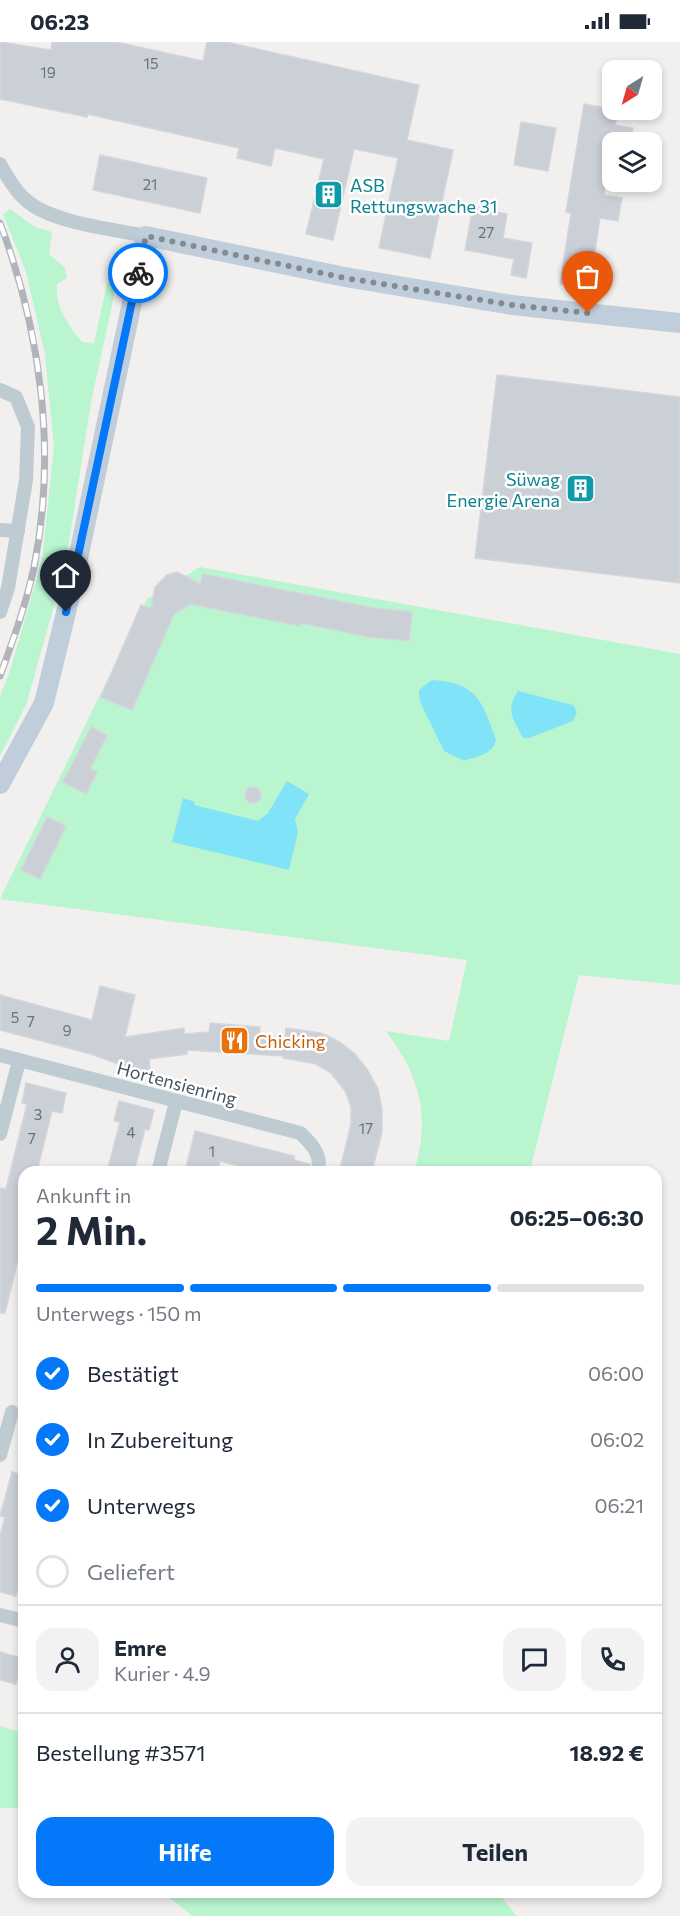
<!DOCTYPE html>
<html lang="de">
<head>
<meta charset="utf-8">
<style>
  body { margin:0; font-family:Commissioner,sans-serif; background:#f2f2f3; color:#1f2937; height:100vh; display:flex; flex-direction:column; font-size:22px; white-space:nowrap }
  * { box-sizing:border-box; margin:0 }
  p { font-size:20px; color:#747a83 }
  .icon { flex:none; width:33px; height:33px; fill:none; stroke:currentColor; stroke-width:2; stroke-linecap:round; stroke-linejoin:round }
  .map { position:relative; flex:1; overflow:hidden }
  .panel { position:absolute; left:18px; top:1124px; width:644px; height:732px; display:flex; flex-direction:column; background:#fff; border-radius:18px; box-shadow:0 3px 9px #0003 }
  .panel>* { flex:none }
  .needle { width:39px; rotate:217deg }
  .buttons { position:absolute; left:602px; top:18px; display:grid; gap:12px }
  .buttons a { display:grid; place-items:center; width:60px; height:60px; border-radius:12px; background:#fff; box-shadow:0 3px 9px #0003; font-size:30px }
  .pin { position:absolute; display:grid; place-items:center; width:51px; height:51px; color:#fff; margin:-62px -26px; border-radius:50% 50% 50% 0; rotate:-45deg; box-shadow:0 0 6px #0007 }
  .pin .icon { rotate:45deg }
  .courier { position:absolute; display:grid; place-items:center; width:60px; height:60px; margin:-30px; border:4px solid #0378f8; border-radius:50%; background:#fff; color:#222; box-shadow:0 2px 8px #0007 }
  .overview em { font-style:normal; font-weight:700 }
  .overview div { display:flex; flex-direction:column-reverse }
  .overview { display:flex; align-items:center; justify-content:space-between; height:102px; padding:0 18px }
  h1 { font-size:39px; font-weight:700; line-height:45px }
  .bar { display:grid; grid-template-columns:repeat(4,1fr); gap:9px 6px; align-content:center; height:72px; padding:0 18px }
  .bar i { height:8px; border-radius:4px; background:#e0e1e3 }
  .bar .current { background:#0378f8 }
  .bar p { grid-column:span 4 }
  .line { display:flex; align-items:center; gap:15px; padding:0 18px; border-top:2px solid #e0e1e3 }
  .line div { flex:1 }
  .round { display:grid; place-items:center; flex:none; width:63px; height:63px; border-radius:18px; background:#f2f2f3 }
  ol { padding:0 18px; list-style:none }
  li { display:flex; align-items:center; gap:18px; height:66px }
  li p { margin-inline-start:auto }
  li .icon { padding:6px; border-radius:50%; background:#0378f8; color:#fff; stroke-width:4 }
  li:last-child { color:#747a83 }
  li i { width:33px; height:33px; border:3px solid #e0e1e3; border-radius:50% }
  .cta { display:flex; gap:12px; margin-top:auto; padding:12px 18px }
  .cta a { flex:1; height:69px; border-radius:18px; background:#0378f8; color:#fff; font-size:24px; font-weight:700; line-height:69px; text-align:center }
  .cta a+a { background:#f2f2f3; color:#1f2937 }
  .status { display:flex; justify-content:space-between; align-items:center; height:42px; padding:0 30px; background:#fff; direction:ltr }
  .status svg { height:16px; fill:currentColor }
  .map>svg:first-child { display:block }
  .green { fill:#b9f5ce }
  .water { fill:#81e3f7 }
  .building { fill:#cbcfd6; stroke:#d3d6dc; stroke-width:1.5 }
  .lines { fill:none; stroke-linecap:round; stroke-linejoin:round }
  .minor { stroke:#bfcbd3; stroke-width:14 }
  .secondary { stroke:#c0cedb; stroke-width:20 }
  .rail-casing { stroke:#b1b5bb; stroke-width:7 }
  .rail { stroke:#fff; stroke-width:4.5; stroke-dasharray:14; stroke-linecap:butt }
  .done { stroke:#828a92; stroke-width:6; stroke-dasharray:0 10.8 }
  .route { stroke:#0378f8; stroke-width:8 }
  .labels { text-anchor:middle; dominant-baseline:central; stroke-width:5; stroke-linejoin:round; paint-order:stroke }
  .number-label { font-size:15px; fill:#66737e }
  .culture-label { font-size:18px; fill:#0d838f; stroke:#fff; text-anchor:start }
  .food-label { font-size:18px; fill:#c56008; stroke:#fff; text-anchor:start }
  .street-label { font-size:18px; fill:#455460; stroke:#fff }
</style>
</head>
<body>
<div class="status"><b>06:23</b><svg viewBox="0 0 49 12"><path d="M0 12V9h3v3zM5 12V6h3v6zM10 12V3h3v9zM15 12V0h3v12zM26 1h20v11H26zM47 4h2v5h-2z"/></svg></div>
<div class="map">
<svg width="680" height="1874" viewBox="0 0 680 1874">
  <rect width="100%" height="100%" fill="#f2efef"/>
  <!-- green -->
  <g class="green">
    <path d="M10,167L35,185L52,190L49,212L65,226L67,236L57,242C54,264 69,284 82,300L94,301L113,214L122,217L91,360L65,525L26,663L0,714V654L10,629L42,518L54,405L45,313L26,230L3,172Z"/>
    <path d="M200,525L680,612V943L579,933L530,1129H414C431,1075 420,1034 386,989L449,999L467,918L0,857L147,557Z"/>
    <polygon points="0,1684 24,1691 24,1766 0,1766"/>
    <polygon points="162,1850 497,1850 517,1874 193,1874"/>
  </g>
  <!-- water -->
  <g class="water">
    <path d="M432,638C477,641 482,658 496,698C493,713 476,714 464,719L444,709L420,660L419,648Z"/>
    <path d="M518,649L573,663L577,670L573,679L529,696H523C513,676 505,669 518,649Z"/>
    <polygon points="287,739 309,752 295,777 298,790 289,828 172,800 183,756 195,760 194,763 258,779 268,771"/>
  </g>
  <!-- building -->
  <g class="building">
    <polygon points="0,0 51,8 52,0 116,0 203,19 207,0 226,0 419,43 407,98 453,108 430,216 379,206 398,116 354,107 333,198 306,192 324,117 275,106 271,124 237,116 239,106 87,72 87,75 0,57"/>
    <polygon points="584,62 618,68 615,83 633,86 631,100 612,100 612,128 608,127 604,153 622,156 618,179 600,176 589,247 560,242 571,171 566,170"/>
    <polygon points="521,80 556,86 548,129 514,123"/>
    <polygon points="100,113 207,136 200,171 93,148"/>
    <polygon points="473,165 507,172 503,196 532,201 526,236 511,233 514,217 465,208"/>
    <polygon points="497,333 680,355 680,541 475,516"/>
    <polygon points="177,530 200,542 203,532 374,566 412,570 409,599 369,595 301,581 300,584 191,562 174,572 132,668 101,655 141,563 151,567 155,545 167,533"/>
    <polygon points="91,685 107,693 90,727 97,730 86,752 63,740"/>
    <circle cx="253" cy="753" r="8"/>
    <polygon points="47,775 66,784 40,837 21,828"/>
    <polygon points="100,944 135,953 125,995 184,986 184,992 209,990 210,981 260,985 259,994 285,996 286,986 321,991 338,999 354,1011 367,1027 378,1047 382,1067 382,1090 372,1130 340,1127 351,1082 351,1065 345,1049 331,1031 316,1022 283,1016 284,1014 187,1008 187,1012 149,1017 150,1027 116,1031 118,1022 91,1012 0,988 0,953 92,978"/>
    <polygon points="26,1041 66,1051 62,1071 52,1069 37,1130 24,1130 24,1193 5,1271 0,1271 0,1146 6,1147 27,1062 22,1061"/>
    <polygon points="119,1059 154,1068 149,1088 145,1087 134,1130 107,1130 120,1080 114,1079"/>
    <polygon points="195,1089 294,1114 294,1118 310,1122 309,1130 263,1130 220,1119 217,1130 185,1130"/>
    <polygon points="12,1430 24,1433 24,1524 16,1554 0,1550 0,1494 5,1475 0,1474"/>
    <polygon points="0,1610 22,1616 16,1642 0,1638"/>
  </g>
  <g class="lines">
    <!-- minor -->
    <g class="minor">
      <path d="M0,122C7,135 15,149 27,159C53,181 113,187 146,194"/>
      <polyline points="0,348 16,355 28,385 26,438 8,546 0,570"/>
      <polyline points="0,488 18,489"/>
      <path d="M0,1013L300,1091C312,1102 322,1112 318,1130"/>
      <polyline points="0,1092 19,1019"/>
      <polyline points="158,1130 176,1060"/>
      <polyline points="0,1413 12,1370"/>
      <polyline points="0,1573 24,1579"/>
    </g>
    <!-- secondary -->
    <polyline class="secondary" points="0,742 44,661 71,550 146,194 345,235 512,263 680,281"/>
    <defs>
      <path id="rail" d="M0,181C41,290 57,410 34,525C26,563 13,598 0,634"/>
    </defs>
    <!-- rail casing -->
    <use href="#rail" class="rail-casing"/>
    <!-- rail -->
    <use href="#rail" class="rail"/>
  </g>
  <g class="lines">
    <!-- done -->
    <polyline class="done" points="138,231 146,194 345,236 512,263 588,271"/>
    <!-- route -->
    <polyline class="route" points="66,570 138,231"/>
  </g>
  <!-- icons -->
  <defs>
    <symbol id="building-square" viewBox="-11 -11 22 22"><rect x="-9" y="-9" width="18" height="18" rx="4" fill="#0f9aa8" stroke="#fff"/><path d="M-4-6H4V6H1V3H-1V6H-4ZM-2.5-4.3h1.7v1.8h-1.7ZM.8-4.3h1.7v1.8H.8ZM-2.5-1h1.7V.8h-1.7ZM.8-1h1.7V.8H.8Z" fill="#fff"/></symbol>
    <symbol id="restaurant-square" viewBox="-11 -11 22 22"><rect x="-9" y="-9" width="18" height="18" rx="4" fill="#e8710a" stroke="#fff"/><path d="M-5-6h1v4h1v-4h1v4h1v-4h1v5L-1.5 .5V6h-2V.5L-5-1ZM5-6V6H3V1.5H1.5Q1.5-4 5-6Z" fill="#fff"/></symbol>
  </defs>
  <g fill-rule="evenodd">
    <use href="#building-square" x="312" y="136" width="33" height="33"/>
    <use href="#building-square" x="564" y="430" width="33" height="33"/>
    <use href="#restaurant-square" x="218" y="982" width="33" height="33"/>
  </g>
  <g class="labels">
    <!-- number labels -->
    <g class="number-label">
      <text x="151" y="21">15</text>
      <text x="48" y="30">19</text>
      <text x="150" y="142">21</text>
      <text x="486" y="190">27</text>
      <text x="15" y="975">5</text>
      <text x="31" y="979">7</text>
      <text x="67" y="988">9</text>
      <text x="38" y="1072">3</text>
      <text x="366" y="1086">17</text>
      <text x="131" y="1090">4</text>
      <text x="32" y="1096">7</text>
      <text x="212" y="1109">1</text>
    </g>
    <!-- culture labels -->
    <g class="culture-label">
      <text x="350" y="143">ASB<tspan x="350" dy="21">Rettungswache 31</tspan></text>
      <text x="560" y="437" text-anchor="end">Süwag<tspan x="560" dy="21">Energie Arena</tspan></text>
    </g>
    <!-- food labels -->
    <g class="food-label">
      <text x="255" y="999">Chicking</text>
    </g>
    <!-- street labels -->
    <g class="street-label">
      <text transform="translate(177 1041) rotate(15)">Hortensienring</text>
    </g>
  </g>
</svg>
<div class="buttons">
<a><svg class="needle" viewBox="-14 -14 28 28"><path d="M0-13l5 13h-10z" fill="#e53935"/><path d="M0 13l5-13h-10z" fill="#747a83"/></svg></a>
<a><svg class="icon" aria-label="layers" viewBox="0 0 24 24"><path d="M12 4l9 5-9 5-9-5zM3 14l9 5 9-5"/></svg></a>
</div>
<div class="pin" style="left:588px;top:271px;background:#ea580c"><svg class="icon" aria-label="bag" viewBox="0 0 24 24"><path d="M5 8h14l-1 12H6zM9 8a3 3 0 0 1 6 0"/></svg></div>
<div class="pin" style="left:66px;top:570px;background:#1f2937"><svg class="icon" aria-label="home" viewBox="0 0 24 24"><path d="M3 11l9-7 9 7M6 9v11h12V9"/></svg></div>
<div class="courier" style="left:138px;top:231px"><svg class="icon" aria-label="bike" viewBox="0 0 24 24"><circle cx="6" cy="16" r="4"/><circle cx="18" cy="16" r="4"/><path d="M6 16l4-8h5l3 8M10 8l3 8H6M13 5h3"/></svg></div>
<section class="panel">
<div class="overview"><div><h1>2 Min.</h1><p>Ankunft in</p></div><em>06:25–06:30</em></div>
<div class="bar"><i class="current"></i><i class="current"></i><i class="current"></i><i></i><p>Unterwegs · 150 m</p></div>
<ol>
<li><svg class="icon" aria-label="check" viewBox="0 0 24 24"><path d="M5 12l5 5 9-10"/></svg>Bestätigt<p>06:00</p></li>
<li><svg class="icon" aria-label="check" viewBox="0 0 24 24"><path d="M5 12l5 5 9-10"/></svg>In Zubereitung<p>06:02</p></li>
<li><svg class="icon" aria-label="check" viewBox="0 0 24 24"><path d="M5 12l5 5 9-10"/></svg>Unterwegs<p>06:21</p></li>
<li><i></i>Geliefert</li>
</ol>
<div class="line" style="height:108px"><a class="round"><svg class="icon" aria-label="person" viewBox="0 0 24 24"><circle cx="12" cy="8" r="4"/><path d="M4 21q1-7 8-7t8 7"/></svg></a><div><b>Emre</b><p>Kurier · 4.9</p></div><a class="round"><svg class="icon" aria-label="chat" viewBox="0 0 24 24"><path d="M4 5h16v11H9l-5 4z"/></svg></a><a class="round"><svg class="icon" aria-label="phone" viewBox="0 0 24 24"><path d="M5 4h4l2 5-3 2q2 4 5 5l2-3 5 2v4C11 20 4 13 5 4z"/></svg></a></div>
<div class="line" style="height:78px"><div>Bestellung #3571</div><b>18.92 €</b></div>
<div class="cta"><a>Hilfe</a><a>Teilen</a></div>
</section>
</div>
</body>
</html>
